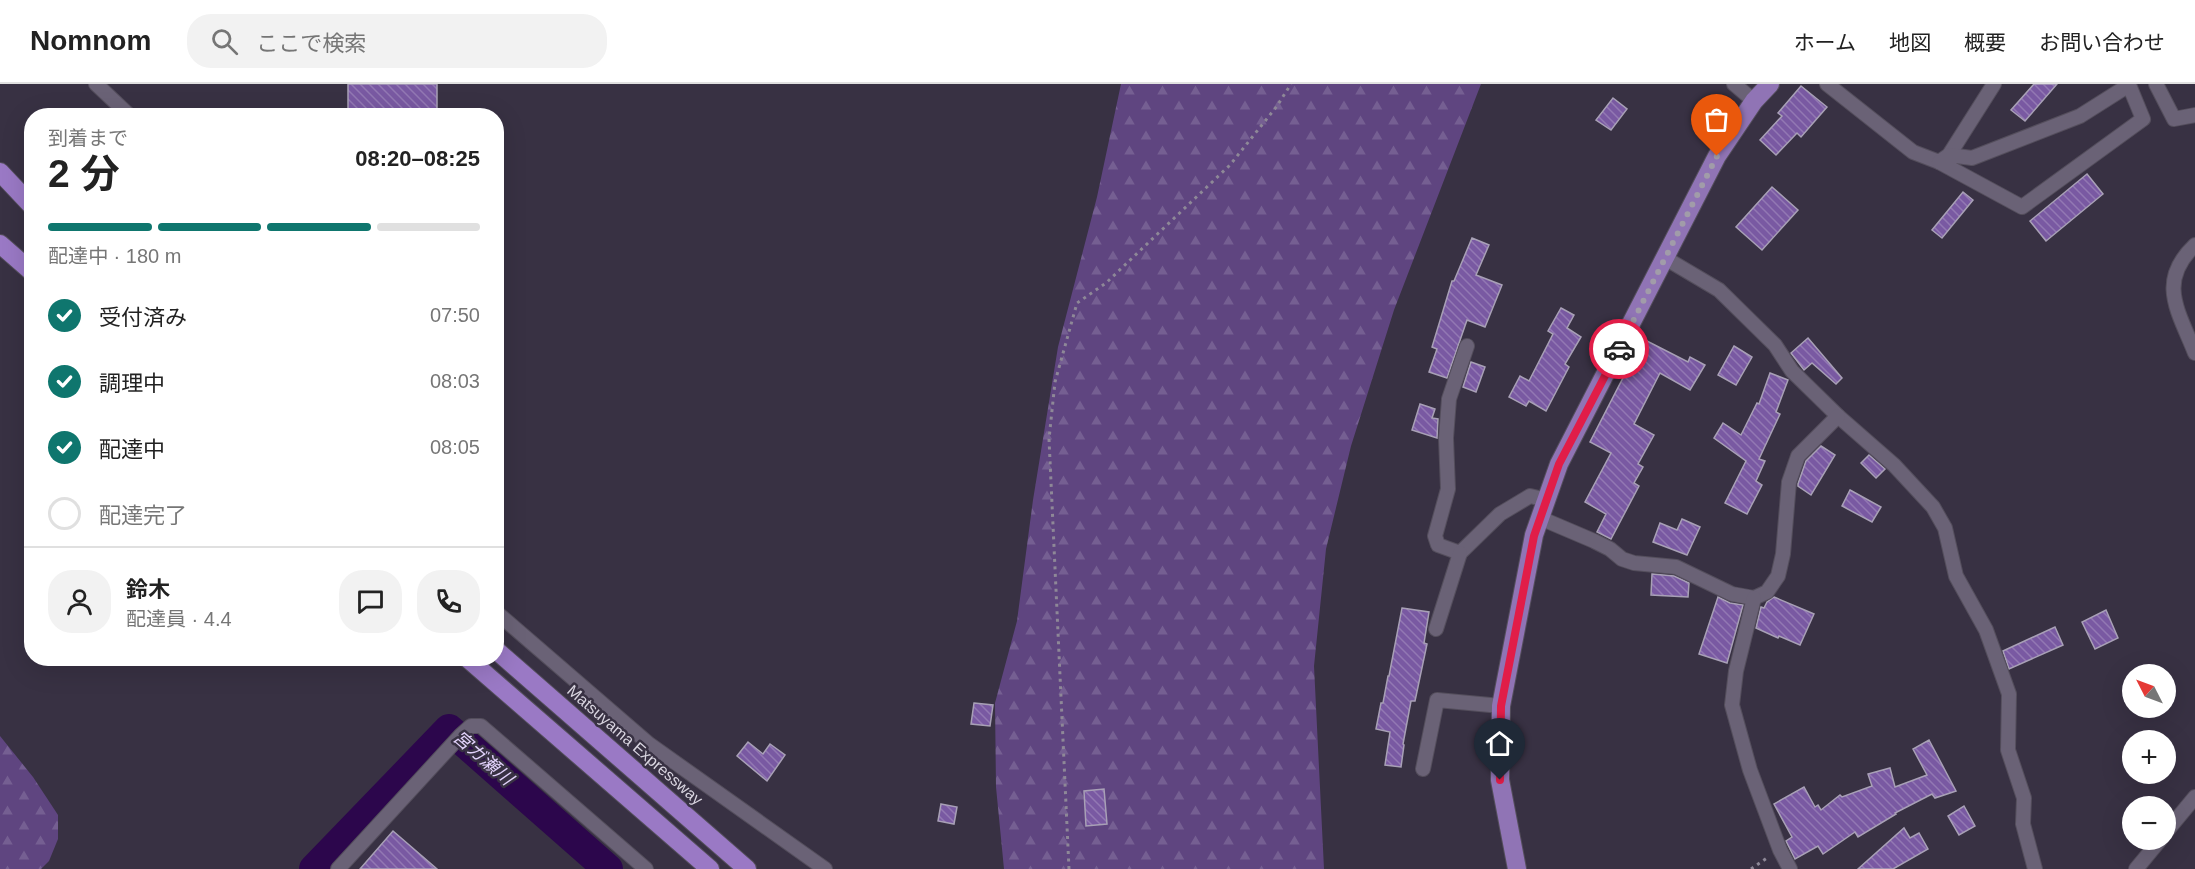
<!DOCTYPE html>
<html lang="ja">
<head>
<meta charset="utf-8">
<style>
  body { margin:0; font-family:Helvetica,"Noto Sans JP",sans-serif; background:#f2f2f2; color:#222; height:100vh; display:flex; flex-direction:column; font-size:22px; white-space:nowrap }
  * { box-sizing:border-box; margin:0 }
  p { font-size:20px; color:#767676 }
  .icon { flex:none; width:33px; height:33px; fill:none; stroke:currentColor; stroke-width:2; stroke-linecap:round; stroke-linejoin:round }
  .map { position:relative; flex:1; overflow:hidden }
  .drawer { position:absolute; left:24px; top:24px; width:480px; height:558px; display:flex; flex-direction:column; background:#fff; border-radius:24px; box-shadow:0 6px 24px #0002 }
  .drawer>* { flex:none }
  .needle { width:39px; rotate:312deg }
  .controls { position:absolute; left:2122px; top:580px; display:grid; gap:12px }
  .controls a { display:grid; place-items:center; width:54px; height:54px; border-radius:50%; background:#fff; box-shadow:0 6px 24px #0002; font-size:30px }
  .pin { position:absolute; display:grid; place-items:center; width:51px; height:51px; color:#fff; margin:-62px -26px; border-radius:50% 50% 50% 0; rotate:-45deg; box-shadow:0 0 6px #0007 }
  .pin .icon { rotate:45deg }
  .courier { position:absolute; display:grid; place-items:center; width:60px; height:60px; margin:-30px; border:4px solid #e11d48; border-radius:50%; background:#fff; color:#222; box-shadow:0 2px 8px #0007 }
  .head em { font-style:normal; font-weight:700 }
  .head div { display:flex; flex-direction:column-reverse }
  .head { display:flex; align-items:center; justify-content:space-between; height:102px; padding:0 24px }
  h1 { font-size:39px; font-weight:700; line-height:45px }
  .bar { display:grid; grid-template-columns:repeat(4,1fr); gap:9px 6px; align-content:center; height:72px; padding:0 24px }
  .bar i { height:8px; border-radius:4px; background:#e0e0e0 }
  .bar .selected { background:#0f766e }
  .bar p { grid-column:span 4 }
  .line { display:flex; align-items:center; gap:15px; padding:0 24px; border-top:2px solid #e0e0e0 }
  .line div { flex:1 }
  .round { display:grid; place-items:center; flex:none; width:63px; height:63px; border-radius:24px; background:#f2f2f2 }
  ol { padding:0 24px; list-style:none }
  li { display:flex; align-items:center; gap:18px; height:66px }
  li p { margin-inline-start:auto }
  li .icon { padding:6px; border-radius:50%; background:#0f766e; color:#fff; stroke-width:4 }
  li:last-child { color:#767676 }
  li i { width:33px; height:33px; border:3px solid #e0e0e0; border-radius:50% }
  header { display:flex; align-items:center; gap:36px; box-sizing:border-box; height:84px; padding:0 30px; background:#fff; border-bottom:2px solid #e0e0e0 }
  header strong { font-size:28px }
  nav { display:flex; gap:33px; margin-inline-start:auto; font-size:21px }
  .search { width:420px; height:54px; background:#f2f2f2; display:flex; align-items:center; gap:15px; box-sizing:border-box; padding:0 21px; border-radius:24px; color:#767676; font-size:22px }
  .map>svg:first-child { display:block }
  .forest { fill:url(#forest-firs) }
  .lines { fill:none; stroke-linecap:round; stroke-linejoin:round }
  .river { stroke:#2c064c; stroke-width:30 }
  .building { fill:url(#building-back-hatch); stroke:#a8a0b6; stroke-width:1.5 }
  .minor-casing { stroke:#544e5c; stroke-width:16 }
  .trunk-casing { stroke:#544e5c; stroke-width:20 }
  .motorway-casing { stroke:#544e5c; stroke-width:20 }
  .path { stroke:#8e8897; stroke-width:3; stroke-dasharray:3 4.5; stroke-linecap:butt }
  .minor { stroke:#6a6276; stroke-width:14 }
  .trunk { stroke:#9074b5; stroke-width:18 }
  .motorway { stroke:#9a79c5; stroke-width:18 }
  .done { stroke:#a19ca9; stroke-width:6; stroke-dasharray:0 10.8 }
  .route { stroke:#e11d48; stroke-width:8 }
  .labels { text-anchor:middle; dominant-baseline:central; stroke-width:5; stroke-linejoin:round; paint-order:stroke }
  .street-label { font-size:16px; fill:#d9d5e0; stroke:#383143 }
  .water-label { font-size:18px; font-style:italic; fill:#e3d3fc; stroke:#383143 }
</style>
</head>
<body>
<header>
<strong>Nomnom</strong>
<div class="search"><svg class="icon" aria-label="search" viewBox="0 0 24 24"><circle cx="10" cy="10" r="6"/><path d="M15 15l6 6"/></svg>ここで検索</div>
<nav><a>ホーム</a><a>地図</a><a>概要</a><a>お問い合わせ</a></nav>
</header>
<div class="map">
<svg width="2195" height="785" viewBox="0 0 2195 785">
  <defs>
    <pattern id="forest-firs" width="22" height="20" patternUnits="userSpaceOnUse" patternTransform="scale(1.5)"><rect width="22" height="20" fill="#5f4580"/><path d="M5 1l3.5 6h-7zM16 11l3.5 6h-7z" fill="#755f92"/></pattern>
    <pattern id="building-back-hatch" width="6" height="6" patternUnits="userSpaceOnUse" patternTransform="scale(1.5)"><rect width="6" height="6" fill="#7959a2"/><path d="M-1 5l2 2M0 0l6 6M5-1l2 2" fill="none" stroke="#9278b3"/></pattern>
  </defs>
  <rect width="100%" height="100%" fill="#383143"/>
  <!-- forest -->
  <g class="forest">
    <polygon points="1121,0 1481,0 1394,226 1351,362 1326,465 1314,582 1324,785 1004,785 996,703 995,619 1017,537 1033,416 1058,263 1097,113"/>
    <polygon points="0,652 33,693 58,731 58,755 49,777 41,785 0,785"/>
  </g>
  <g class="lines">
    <!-- river -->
    <polyline class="river" points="314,785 449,645 608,785"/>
  </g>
  <!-- building -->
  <g class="building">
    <rect x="348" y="0" width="89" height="32"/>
    <polygon points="2034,0 2057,0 2025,37 2011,26"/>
    <polygon points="1801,2 1827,23 1801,53 1797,49 1776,71 1760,56 1782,32 1778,29"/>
    <polygon points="1613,14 1627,25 1611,46 1596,36"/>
    <polygon points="2087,90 2103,110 2046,157 2030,137"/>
    <polygon points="1772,103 1798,126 1762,166 1736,143"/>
    <polygon points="1963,108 1973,116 1942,154 1932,146"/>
    <polygon points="1472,154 1489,161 1476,191 1502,201 1485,243 1467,236 1447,294 1429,288 1437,265 1432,263 1452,197 1454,197"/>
    <polygon points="1561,224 1574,231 1567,244 1581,253 1565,280 1569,283 1546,327 1529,317 1526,322 1509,313 1520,292 1529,297 1553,250 1548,247"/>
    <polygon points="1808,254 1842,294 1836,300 1812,279 1804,286 1791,269"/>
    <polygon points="1643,255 1688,278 1690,273 1705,281 1690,306 1660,289 1634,340 1654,351 1638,380 1643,383 1634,399 1639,402 1611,455 1597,448 1606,430 1585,418 1611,369 1590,358"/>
    <polygon points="1734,262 1752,273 1736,301 1718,291"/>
    <polygon points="1471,278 1485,283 1476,308 1463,303"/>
    <polygon points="1770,289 1788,296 1776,328 1780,330 1759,375 1765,377 1756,397 1762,401 1747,430 1725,419 1746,377 1714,354 1723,339 1741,351 1757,319 1759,320"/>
    <polygon points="1420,320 1435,325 1432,334 1438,335 1437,354 1412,346"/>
    <polygon points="1821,362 1835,371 1811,411 1798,402 1798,400 1806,377"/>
    <polygon points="1869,371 1885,385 1876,394 1861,379"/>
    <polygon points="1850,406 1881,423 1872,438 1842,422"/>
    <polygon points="1682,435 1700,443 1687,471 1653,458 1660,439 1677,446"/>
    <polygon points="1652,490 1674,492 1689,499 1688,513 1651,511"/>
    <polygon points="1718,513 1730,519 1743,521 1727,579 1699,570"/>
    <polygon points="1774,513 1814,530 1800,561 1779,552 1778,554 1756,544 1761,523 1764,524 1767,518"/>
    <polygon points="1402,524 1429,528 1424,559 1427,560 1415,617 1411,617 1403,660 1404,661 1401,683 1385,681 1390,648 1376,645 1381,619 1383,619 1388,592 1389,592"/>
    <polygon points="2106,526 2118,554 2095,565 2082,538"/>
    <polygon points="2055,543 2063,561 2009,585 2003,567"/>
    <polygon points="974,619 993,621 990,642 971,640"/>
    <polygon points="1929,656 1956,707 1935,714 1932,710 1895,729 1896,730 1858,753 1855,748 1823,770 1818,762 1795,775 1786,757 1792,753 1774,720 1804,703 1815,723 1818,721 1821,726 1840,711 1842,713 1872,702 1868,690 1890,684 1895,703 1927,691 1913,665"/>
    <polygon points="748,658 763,670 770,660 785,671 767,697 737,672"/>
    <polygon points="1104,705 1107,740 1086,742 1084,707"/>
    <polygon points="941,720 957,723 954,740 938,737"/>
    <polygon points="1964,722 1975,742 1959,751 1948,732"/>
    <polygon points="1904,744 1910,754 1919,749 1928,765 1893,785 1858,785"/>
    <polygon points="393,747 437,785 360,785"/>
  </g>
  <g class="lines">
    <defs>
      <g id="minor">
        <polyline points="96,0 130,32"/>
        <polyline points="1734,0 1754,17"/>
        <polyline points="1827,0 1913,68 1939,78 1949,71 1994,0"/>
        <polyline points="2156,0 2174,35 2195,31"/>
        <polyline points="1939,78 2022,123 2143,35 2129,1 2080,32 1972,74 1949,71"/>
        <path d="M2195,161C2156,198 2179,228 2195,269"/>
        <polyline points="1665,174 1719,206 1775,261 1792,287 1838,332 1894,381 1933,423 1945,444 1956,492 1986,546 2009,610 2008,666 2024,714 2023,740 2035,785"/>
        <polyline points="1467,262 1449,315 1446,354 1448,405 1435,452 1438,461 1460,469 1500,430 1530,412 1547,416"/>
        <polyline points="1540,434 1594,457 1610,465 1622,475 1634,479 1676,483 1732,510 1754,514 1767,508 1778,492 1783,470 1789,398 1798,372 1838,332"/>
        <polyline points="1754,514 1736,587 1732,621 1750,686 1780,766 1790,785"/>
        <polyline points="496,528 649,660 825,785"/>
        <polyline points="1436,545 1460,469"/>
        <polyline points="1423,685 1437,616 1501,622"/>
        <polyline points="2166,748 2195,713"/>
        <polyline points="338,785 461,651 471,642 481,642 646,785"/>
        <polyline points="2136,785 2160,756"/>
      </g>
      <polyline id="trunk" points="1517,785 1500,696 1501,622 1534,451 1559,380 1717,72 1754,17 1770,0"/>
      <g id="motorway">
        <polyline points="0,88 32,122"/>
        <polyline points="0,160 32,188"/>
        <polyline points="496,566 747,785"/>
        <polyline points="467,574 710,785"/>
      </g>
    </defs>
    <!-- minor casing -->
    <use href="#minor" class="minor-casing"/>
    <!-- trunk casing -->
    <use href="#trunk" class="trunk-casing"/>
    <!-- motorway casing -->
    <use href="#motorway" class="motorway-casing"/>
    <!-- path -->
    <g class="path">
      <polyline points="1069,785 1049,355 1055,298 1077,219 1106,199 1230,81 1277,22 1291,0"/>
      <polyline points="1751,785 1767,774"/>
    </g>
    <!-- minor -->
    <use href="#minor" class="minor"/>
    <!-- trunk -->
    <use href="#trunk" class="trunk"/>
    <!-- motorway -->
    <use href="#motorway" class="motorway"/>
  </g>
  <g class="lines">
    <!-- done -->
    <polyline class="done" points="1619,265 1717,72"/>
    <!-- route -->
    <polyline class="route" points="1500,696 1501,622 1534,452 1559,380 1619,265"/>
  </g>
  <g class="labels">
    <!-- street labels -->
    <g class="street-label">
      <text transform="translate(635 661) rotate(41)">Matsuyama Expressway</text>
    </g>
    <!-- water labels -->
    <g class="water-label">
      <text transform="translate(483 674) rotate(41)">宮ガ瀬川</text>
    </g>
  </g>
</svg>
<div class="controls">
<a><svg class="needle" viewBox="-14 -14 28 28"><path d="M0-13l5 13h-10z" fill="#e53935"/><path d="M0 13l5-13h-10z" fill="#767676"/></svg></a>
<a>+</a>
<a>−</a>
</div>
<div class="pin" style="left:1717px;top:72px;background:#ea580c"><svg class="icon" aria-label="bag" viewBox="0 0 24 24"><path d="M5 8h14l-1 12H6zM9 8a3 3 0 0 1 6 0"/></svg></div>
<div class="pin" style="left:1500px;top:696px;background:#1f2937"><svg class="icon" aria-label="home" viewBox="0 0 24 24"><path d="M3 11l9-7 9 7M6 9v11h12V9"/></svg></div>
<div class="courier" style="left:1619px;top:265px"><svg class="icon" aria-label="car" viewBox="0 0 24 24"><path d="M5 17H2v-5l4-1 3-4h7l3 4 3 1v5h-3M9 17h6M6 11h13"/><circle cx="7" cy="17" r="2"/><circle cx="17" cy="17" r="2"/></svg></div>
<section class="drawer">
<div class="head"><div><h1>2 分</h1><p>到着まで</p></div><em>08:20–08:25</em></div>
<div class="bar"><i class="selected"></i><i class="selected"></i><i class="selected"></i><i></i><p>配達中 · 180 m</p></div>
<ol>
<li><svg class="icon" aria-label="check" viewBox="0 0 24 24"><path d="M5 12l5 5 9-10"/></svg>受付済み<p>07:50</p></li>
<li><svg class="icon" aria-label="check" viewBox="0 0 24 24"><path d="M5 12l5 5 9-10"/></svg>調理中<p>08:03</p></li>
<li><svg class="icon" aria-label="check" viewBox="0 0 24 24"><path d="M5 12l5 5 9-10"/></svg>配達中<p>08:05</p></li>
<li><i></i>配達完了</li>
</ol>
<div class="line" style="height:108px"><a class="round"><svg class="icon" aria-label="person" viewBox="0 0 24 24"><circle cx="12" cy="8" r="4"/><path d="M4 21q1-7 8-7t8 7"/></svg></a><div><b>鈴木</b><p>配達員 · 4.4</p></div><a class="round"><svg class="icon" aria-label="chat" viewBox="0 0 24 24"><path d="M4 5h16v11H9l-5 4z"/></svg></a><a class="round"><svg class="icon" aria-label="phone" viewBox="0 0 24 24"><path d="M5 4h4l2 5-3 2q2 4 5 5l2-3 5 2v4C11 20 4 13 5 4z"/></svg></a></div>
</section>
</div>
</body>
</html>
